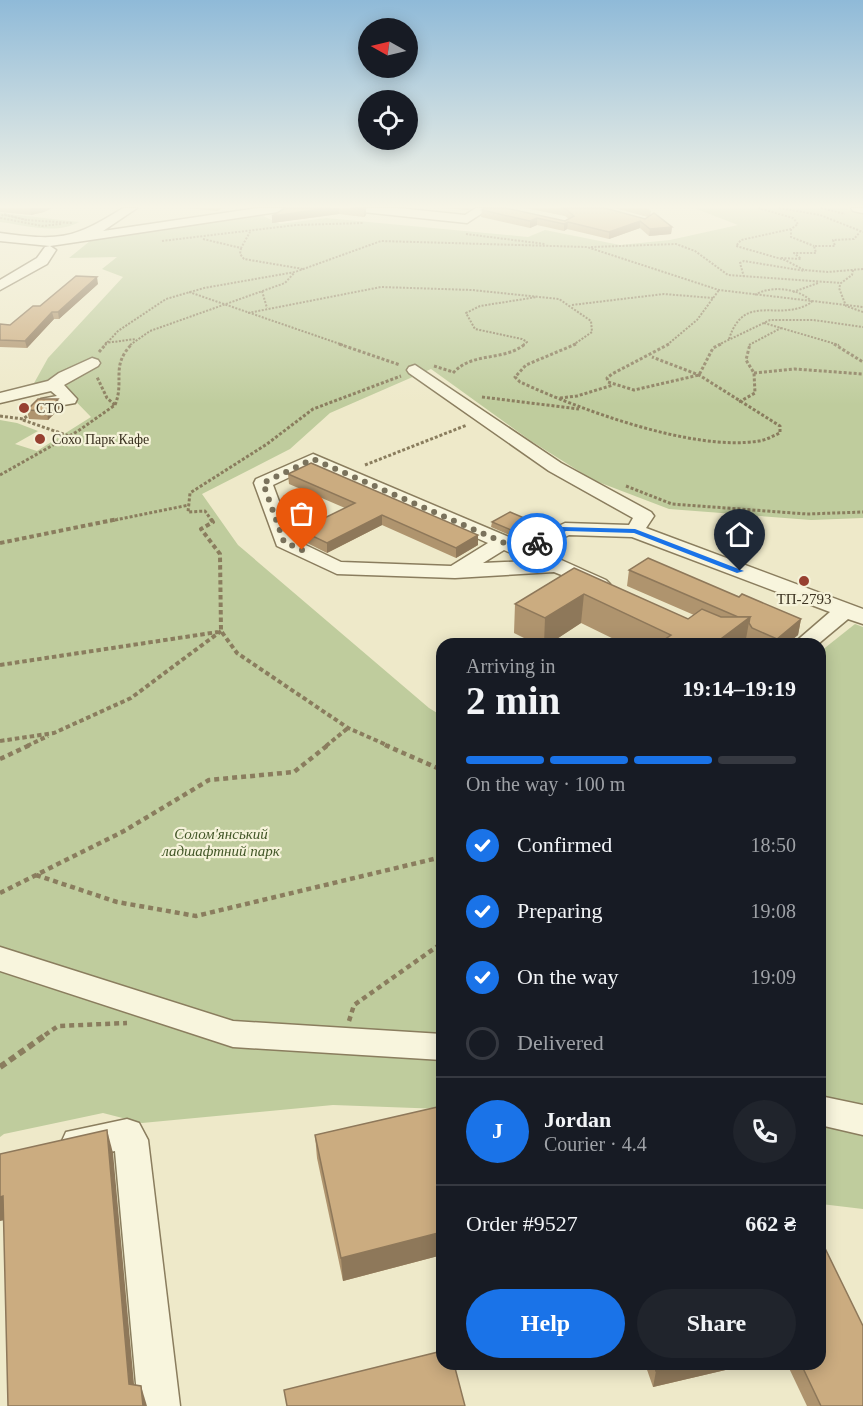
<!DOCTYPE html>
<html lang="en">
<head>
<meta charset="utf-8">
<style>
  body { margin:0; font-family:Georgia,serif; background:#20242c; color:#f1f3f6; height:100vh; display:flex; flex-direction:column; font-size:22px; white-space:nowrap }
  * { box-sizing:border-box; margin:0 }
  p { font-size:20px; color:#9ea1a6 }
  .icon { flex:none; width:33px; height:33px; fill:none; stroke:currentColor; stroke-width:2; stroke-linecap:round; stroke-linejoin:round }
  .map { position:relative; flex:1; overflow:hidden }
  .details { position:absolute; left:436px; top:638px; width:390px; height:732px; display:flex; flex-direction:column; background:#171b24; border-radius:18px; box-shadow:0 3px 15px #0003 }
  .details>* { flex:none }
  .needle { width:39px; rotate:278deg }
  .buttons { position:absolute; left:358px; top:18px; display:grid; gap:12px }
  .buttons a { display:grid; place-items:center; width:60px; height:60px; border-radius:50%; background:#171b24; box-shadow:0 3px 15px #0003; font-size:30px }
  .pin { position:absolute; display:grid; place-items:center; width:51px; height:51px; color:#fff; margin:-62px -26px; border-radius:50% 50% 50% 0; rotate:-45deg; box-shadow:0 0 6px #0007 }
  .pin .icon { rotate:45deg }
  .courier { position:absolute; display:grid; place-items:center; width:60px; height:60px; margin:-30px; border:4px solid #1a73e8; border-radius:50%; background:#fff; color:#222; box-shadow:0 2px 8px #0007 }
  .summary em { font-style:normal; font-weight:700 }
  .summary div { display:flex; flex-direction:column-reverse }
  .summary { display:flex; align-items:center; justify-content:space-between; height:102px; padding:0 30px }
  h1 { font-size:39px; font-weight:700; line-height:45px }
  .bar { display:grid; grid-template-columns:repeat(4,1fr); gap:9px 6px; align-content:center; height:72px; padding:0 30px }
  .bar i { height:8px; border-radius:4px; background:#363941 }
  .bar .selected { background:#1a73e8 }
  .bar p { grid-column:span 4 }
  .line { display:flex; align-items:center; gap:15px; padding:0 30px; border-top:2px solid #363941 }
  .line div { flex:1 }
  .round { display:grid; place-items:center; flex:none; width:63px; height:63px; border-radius:32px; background:#20242c }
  ol { padding:0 30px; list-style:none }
  li { display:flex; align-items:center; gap:18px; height:66px }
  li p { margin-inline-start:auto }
  li .icon { padding:6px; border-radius:50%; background:#1a73e8; color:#fff; stroke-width:4 }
  li:last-child { color:#9ea1a6 }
  li i { width:33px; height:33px; border:3px solid #363941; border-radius:50% }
  .cta { display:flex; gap:12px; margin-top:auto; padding:12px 30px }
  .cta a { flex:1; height:69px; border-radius:36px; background:#1a73e8; color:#fff; font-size:24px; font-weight:700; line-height:69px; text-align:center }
  .cta a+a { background:#20242c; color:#f1f3f6 }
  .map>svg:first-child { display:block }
  .green { fill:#bfcc9d }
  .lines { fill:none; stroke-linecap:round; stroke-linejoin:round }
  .minor-casing { stroke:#8a7d5e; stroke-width:3 }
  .path-far4 { stroke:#8a7d5e; stroke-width:2; stroke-dasharray:2 1.5; stroke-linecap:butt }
  .path-far3 { stroke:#8a7d5e; stroke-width:3; stroke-dasharray:3 2; stroke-linecap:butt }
  .path-far2 { stroke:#8a7d5e; stroke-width:4; stroke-dasharray:4.5 3; stroke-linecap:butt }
  .path-far1 { stroke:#8a7d5e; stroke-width:4.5; stroke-dasharray:5 4; stroke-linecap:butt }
  .path { stroke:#8a7d5e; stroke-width:6; stroke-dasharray:7 4.5; stroke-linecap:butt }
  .minor { fill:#f8f5dd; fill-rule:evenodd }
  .wall { fill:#af946e }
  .shaded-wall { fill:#8e785a }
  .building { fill:#cbac80; stroke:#8e785a; stroke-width:1.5 }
  .route { fill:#1a73e8 }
  .done { stroke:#7a725c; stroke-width:6; stroke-dasharray:0 10.8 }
  .poi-dot { fill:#974030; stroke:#f5f2d9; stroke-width:2 }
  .labels { text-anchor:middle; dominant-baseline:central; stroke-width:4.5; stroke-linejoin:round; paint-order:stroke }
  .far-poi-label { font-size:14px; fill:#3b3221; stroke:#f5f2d9; text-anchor:start }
  .poi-label { font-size:15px; fill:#3b3221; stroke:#f5f2d9 }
  .park-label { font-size:15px; font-style:italic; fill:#435728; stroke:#f5f2d9 }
</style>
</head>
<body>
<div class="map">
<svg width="863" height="1406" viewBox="0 0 863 1406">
  <rect width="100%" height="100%" fill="#eee9c9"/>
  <!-- green -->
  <g class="green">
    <polygon points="694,208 842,208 863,213 863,518 811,520 669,509 593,480 531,441 431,369 330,413 290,449 202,494 238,545 429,708 442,716 442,1109 333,1105 142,1123 103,1113 4,1134 0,1137 0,420 17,423 38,431 15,444 37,451 91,417 54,379 33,385 48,358 123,277 102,269 117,257 69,258 90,241 107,237 261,215 280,224 326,218 528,237 545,230 620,245 670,240 738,225"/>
    <path d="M0,213L79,222C56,235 25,225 0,222Z"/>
    <polygon points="855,624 863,627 863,1209 821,1204 821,651"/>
  </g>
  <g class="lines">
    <defs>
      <g id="minor">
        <path d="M123,208H137L103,231L258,208H284L278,212L50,246L56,250L47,264L0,290V280L37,258L45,247L50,246L0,241V233C59,241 72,240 123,208Z"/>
        <polygon points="357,208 398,208 465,215 476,208 490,208 467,223 363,212"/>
        <polygon points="851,208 863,208 863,213 853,211"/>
        <polygon points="92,358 98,360 100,363 98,366 64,385 77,399 75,403 47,408 41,407 39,403 41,399 57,396 51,391 0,403 0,393 48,381 59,373"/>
        <path d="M415,365L561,463L651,512L654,516L646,528L863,609V624L848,619L818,644H793L830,612L632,537L569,535L539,550L606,580L610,584L606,588L599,590L554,572L455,578L337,574L277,546L254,483L256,479L313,454L523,543L565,523L629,525L633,518L549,471L409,373L407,370L409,367ZM313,466L488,543L451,566L341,562L293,539L273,485ZM504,550L529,561L483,563Z"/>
        <polygon points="0,947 233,1021 442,1034 442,1060 233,1047 0,971"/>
        <polygon points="820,1096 863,1105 863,1135 820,1125"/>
        <polygon points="127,1119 139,1123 148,1140 180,1406 138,1406 115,1151 78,1158 66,1154 61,1143 66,1132"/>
      </g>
    </defs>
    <!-- minor casing -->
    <use href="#minor" class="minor-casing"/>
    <!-- path-far4 -->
    <g class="path-far4">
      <polyline points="758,208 793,218 798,224 791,229 741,240 736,246 785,260 804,270 828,272 863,269"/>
      <polyline points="779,208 820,215 863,232"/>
      <polyline points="821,208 845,214"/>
      <polyline points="5,215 27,220"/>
      <polyline points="61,224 42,226 1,218 3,214 26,220 72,223"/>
      <polyline points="791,229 791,237 814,246"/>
      <polyline points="466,234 545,244"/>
      <polyline points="203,239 241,248 250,232"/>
      <polyline points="162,241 296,225 363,223"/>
      <polyline points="591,247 676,244 695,251 728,275 841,283"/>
      <polyline points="241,248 240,254 244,259 303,269"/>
      <polyline points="781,258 801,259 794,253 816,253 814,246 835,246 833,240 854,239 860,232"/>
      <polyline points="853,270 852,275 841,283 839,288 846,306 863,312"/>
      <polyline points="744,277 740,263 744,261 805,271"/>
      <polyline points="262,291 267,308"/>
      <polyline points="189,292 343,345"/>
      <polyline points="793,292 818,283"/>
      <path d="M755,295C770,285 800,288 812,302"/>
      <polyline points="572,305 664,294 713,298"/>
      <polyline points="248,313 381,287 472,290 559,299 591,321 592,332 573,345"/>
      <polyline points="764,323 839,345"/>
      <path d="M729,339C745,290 779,324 812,302"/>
      <polyline points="105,343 136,339"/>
      <polyline points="105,345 118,331 166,299 204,288 295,272 381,241 587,247 719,290 863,307"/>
      <polyline points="130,345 150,331 285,283 294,273"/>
      <polyline points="523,345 527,342 522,339 475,329 466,313 480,306 537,297"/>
      <polyline points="667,345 697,320 719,290"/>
      <polyline points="718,345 770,320 813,320 863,327"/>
      <polyline points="749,345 781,328"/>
    </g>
    <!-- path-far3 -->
    <g class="path-far3">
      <polyline points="339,344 400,365"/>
      <path d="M576,344L526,365L515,377L520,382C579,409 693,452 759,441C766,440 773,436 780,433V426L699,375L652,357"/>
      <polyline points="669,344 612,374 607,378 608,382 634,390 699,375 713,348 721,344"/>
      <polyline points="834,344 863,362"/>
      <polyline points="99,352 106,344"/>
      <polyline points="434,366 453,372"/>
      <path d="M453,373C473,351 503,362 525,344"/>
      <polyline points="754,373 795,369 863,374"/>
      <polyline points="482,397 579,409"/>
      <polyline points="560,398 577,396 613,385"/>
      <polyline points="739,402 755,393 754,373 746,360 750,344"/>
      <path d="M115,405C125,381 110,366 132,344"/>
      <polyline points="0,416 23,419 30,414"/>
      <polyline points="23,420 69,436"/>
      <polyline points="365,465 467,425"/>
      <polyline points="0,475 78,431 115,405 107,398 97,377"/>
      <polyline points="626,486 672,504 807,514 863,512"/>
      <polyline points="110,521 189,505"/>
      <polyline points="212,521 205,511 188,512 190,493 267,444 313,409 401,376"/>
    </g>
    <!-- path-far2 -->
    <g class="path-far2">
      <polyline points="211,519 213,522 201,529 220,554 221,631 237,653 348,728 389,746"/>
      <polyline points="0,543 118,519"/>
      <polyline points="0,665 218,632"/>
      <polyline points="0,741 54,733 131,698 221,631"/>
      <polyline points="27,746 48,736"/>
      <polyline points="326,746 348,728"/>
    </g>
    <!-- path-far1 -->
    <g class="path-far1">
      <polyline points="385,745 442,770"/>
      <polyline points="0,759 30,745"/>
      <polyline points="36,875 117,902 196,916 442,857"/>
      <polyline points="0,893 124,831 209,780 294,772 328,745"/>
      <polyline points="349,1021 354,1005 442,943"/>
      <polyline points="45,1035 58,1026 127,1023"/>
    </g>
    <!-- path -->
    <polyline class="path" points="0,1067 47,1034"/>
    <!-- minor -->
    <use href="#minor" class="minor"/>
  </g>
  <!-- wall -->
  <g class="wall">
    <polygon points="0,208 52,208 44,212 31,215 0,212"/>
    <polygon points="188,208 223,208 217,211"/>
    <polygon points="285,208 366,208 366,215 364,217 339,214 272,223 272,216"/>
    <polygon points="442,208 472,208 468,210"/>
    <polygon points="525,208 605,208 645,219 648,217 614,208 647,208 651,211 650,216 672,227 671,234 649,236 640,228 609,239 567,229 564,231 537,225 530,228 481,217 482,210 565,221 569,219 565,216"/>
    <polygon points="98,284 59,319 54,319 27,348 0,347 0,324 10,325 40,306"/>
    <polygon points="60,408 48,420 29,419 27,410"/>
    <polygon points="288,474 478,535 478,545 456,558 382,525 327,553 301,540 300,530 345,508 289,484"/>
    <polygon points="492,522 543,531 523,541 491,527"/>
    <polygon points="574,568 688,619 694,615 627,586 629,570 739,597 801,619 798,635 787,644 749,644 746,639 745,644 624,644 581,623 549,644 536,644 514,633 515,604"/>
    <polygon points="442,1106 442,1255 343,1281 317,1158 315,1135"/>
    <polygon points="645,1364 751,1364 653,1387"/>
    <polygon points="787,1364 820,1364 863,1406 807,1406"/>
  </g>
  <!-- shaded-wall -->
  <g class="shaded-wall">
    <polygon points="30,208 52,208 44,212 31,215"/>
    <polygon points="330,208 339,208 339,214 272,223 272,216"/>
    <polygon points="366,208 366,215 364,217 364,210"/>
    <polygon points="537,218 537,225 530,228 530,221"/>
    <polygon points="640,221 640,228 609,239 609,232"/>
    <polygon points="568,222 567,229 564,231 564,224"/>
    <polygon points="672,227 671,234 649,236 650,229"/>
    <polygon points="97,277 98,284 59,319 58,312"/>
    <polygon points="52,312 54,319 27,348 25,341"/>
    <polygon points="58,399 60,408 48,420 47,411"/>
    <polygon points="382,515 382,525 327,553 327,543"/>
    <polygon points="543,526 543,531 523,541 523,535"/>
    <polygon points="478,535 478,545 456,558 456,548"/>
    <polygon points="584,594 581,623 549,644 544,644 545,618"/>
    <polygon points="750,617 745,644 714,644"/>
    <polygon points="801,619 798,635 787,644 776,644 777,639"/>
    <polygon points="107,1130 113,1153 136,1406 129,1384"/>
    <polygon points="3,1196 11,1219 0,1221 0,1197"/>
    <polygon points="442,1232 442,1255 343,1281 341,1258"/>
    <polygon points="686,1364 751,1364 653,1387 656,1371"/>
    <polygon points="141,1386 147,1406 143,1406"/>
  </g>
  <!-- building -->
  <g class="building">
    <polygon points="285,208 330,208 272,216"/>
    <polygon points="350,208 366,208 364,210"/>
    <polygon points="485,208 506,208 565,221 574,216 566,209 561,208 605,208 645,219 654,213 672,227 650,229 640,221 609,232 568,222 564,224 537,218 530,221 482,210"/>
    <polygon points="76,276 97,277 58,312 52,312 25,341 0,340 0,324 10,325 33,306 40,306"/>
    <polygon points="38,399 58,399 47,411 27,410"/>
    <polygon points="311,463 478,535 456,548 382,515 327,543 300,530 355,503 288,474"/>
    <polygon points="510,512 543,526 523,535 492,522"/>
    <polygon points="648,558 739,597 742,594 801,619 777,639 752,628 749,623 750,617 738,617 629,570"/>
    <polygon points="574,568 688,619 702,609 721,617 750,617 714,644 658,644 671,635 584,594 545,618 515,604"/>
    <polygon points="442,1106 442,1232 341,1258 315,1135"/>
    <polygon points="107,1130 129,1384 141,1386 143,1406 8,1406 3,1196 0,1197 0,1154"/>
    <polygon points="820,1238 863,1326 863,1406 821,1406 801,1364 820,1364"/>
    <polygon points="442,1351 442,1364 454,1364 465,1406 287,1406 284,1390"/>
    <polygon points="654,1364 686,1364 656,1371"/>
  </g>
  <!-- sky -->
  <linearGradient id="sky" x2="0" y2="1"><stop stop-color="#8fbad8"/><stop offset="0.51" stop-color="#f7f5e7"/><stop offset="1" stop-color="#f7f5e7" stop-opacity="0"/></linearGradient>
  <rect width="863" height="405" fill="url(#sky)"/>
  <!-- route -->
  <polygon class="route" points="562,527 635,529 744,571 737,573 634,533 566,531 540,545 533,543"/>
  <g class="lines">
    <!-- done -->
    <polyline class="done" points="302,550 284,542 263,483 313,459 523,551 537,543"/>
  </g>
  <!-- markers -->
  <g class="poi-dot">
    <circle cx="24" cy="408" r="6"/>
    <circle cx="40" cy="439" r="6"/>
    <circle cx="804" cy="581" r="6"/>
  </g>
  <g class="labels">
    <!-- far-poi labels -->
    <g class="far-poi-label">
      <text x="36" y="408">СТО</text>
      <text x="52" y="439">Сохо Парк Кафе</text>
    </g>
    <!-- poi labels -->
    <g class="poi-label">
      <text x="804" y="599">ТП-2793</text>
    </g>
    <!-- park labels -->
    <g class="park-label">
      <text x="221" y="834">Солом'янський<tspan x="221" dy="17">ладшафтний парк</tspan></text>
    </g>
  </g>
</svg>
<div class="buttons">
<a><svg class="needle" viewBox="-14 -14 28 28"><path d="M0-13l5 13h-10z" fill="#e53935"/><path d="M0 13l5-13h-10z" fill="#9ea1a6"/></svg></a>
<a><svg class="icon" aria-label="locate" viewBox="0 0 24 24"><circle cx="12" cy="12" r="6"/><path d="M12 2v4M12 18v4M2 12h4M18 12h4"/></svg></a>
</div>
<div class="pin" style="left:302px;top:550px;background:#ea580c"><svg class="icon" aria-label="bag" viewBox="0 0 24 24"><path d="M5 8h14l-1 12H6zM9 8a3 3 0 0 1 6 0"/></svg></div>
<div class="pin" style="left:740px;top:571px;background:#1f2937"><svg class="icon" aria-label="home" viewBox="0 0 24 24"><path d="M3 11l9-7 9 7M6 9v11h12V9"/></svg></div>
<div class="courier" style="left:537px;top:543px"><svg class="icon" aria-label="bike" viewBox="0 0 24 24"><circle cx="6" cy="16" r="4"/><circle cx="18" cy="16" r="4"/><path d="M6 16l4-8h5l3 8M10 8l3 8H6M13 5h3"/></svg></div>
<section class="details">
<div class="summary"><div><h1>2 min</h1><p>Arriving in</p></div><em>19:14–19:19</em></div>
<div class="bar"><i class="selected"></i><i class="selected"></i><i class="selected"></i><i></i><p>On the way · 100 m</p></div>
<ol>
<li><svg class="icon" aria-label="check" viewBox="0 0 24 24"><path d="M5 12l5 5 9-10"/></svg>Confirmed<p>18:50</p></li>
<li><svg class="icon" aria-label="check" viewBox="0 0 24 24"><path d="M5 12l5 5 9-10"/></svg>Preparing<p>19:08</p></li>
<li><svg class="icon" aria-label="check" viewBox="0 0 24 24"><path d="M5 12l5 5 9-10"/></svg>On the way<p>19:09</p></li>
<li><i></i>Delivered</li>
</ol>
<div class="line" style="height:108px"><b class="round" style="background:#1a73e8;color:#fff">J</b><div><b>Jordan</b><p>Courier · 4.4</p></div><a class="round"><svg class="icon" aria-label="phone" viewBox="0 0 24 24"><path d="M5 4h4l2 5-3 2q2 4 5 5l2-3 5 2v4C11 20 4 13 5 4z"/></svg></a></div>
<div class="line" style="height:78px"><div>Order #9527</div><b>662 ₴</b></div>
<div class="cta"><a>Help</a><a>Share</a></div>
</section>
</div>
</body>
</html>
